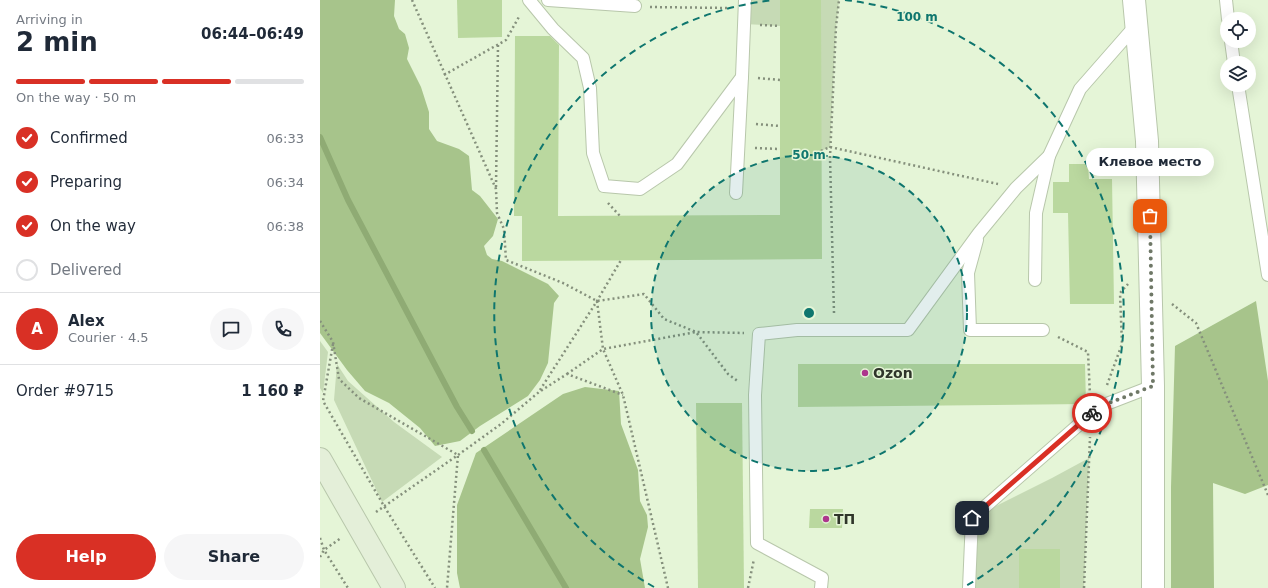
<!DOCTYPE html>
<html lang="en">
<head>
<meta charset="utf-8">
<style>
  body { margin:0; font-family:"DejaVu Sans",sans-serif; background:#f6f6f7; color:#1f2937; height:100vh; display:flex; flex-direction:column; font-size:15px; white-space:nowrap }
  * { box-sizing:border-box; margin:0 }
  p { font-size:13px; color:#747a83 }
  .icon { flex:none; width:22px; height:22px; fill:none; stroke:currentColor; stroke-width:2; stroke-linecap:round; stroke-linejoin:round }
  .map { position:relative; flex:1; overflow:hidden }
  .side { display:flex; flex-direction:column; background:#fff; width:320px }
  .side>* { flex:none }
  .controls { position:absolute; left:900px; top:12px; display:grid; gap:8px }
  .controls a { display:grid; place-items:center; width:36px; height:36px; border-radius:50%; background:#fff; box-shadow:0 4px 16px #0002; font-size:20px }
  .pin { position:absolute; display:grid; place-items:center; width:34px; height:34px; color:#fff; margin:-17px; border-radius:8px; box-shadow:0 2px 6px #0006 }
  .courier { position:absolute; display:grid; place-items:center; width:40px; height:40px; margin:-20px; border:3px solid #d93025; border-radius:50%; background:#fff; color:#222; box-shadow:0 1px 5px #0007 }
  .bubble { position:absolute; height:28px; border-radius:14px; background:#fff; box-shadow:0 4px 16px #0002; font-size:13px; font-weight:800; line-height:28px; text-align:center }
  .overview em { font-style:normal; font-weight:800 }
  .overview div { display:flex; flex-direction:column-reverse }
  .overview { display:flex; align-items:center; justify-content:space-between; height:68px; padding:0 16px }
  h1 { font-size:26px; font-weight:800; line-height:30px }
  .bar { display:grid; grid-template-columns:repeat(4,1fr); gap:6px 4px; align-content:center; height:48px; padding:0 16px }
  .bar i { height:5px; border-radius:3px; background:#e0e1e3 }
  .bar .selected { background:#d93025 }
  .bar p { grid-column:span 4 }
  .line { display:flex; align-items:center; gap:10px; padding:0 16px; border-top:1px solid #e0e1e3 }
  .line div { flex:1 }
  .round { display:grid; place-items:center; flex:none; width:42px; height:42px; border-radius:21px; background:#f6f6f7 }
  ol { padding:0 16px; list-style:none }
  li { display:flex; align-items:center; gap:12px; height:44px }
  li p { margin-inline-start:auto }
  li .icon { padding:4px; border-radius:50%; background:#d93025; color:#fff; stroke-width:4 }
  li:last-child { color:#747a83 }
  li i { width:22px; height:22px; border:2px solid #e0e1e3; border-radius:50% }
  .action { display:flex; gap:8px; margin-top:auto; padding:8px 16px }
  .action a { flex:1; height:46px; border-radius:24px; background:#d93025; color:#fff; font-size:16px; font-weight:800; line-height:46px; text-align:center }
  .action a+a { background:#f6f6f7; color:#1f2937 }
  main { display:flex; flex:1; min-height:0 }
  .map>svg:first-child { display:block }
  .green { fill:#c6dab5 }
  .forest { fill:#a7c48b }
  .lines { fill:none; stroke-linecap:round; stroke-linejoin:round }
  .stream { stroke:#8fab74; stroke-width:6 }
  .building { fill:#bad89f }
  .service-casing { stroke:#b8c7ab; stroke-width:14 }
  .minor-casing { stroke:#b8c7ab; stroke-width:24 }
  .secondary-casing { stroke:#b8c7ab; stroke-width:24 }
  .path { stroke:#85907c; stroke-width:2.5; stroke-dasharray:2 3; stroke-linecap:butt }
  .service { stroke:#fff; stroke-width:12 }
  .minor { stroke:#fff; stroke-width:22 }
  .secondary { stroke:#e4efd9; stroke-width:22 }
  .done { stroke:#6f7867; stroke-width:4; stroke-dasharray:0 7.2 }
  .route { stroke:#d93025; stroke-width:5 }
  .ring { fill:none; stroke:#0f766e; stroke-width:2; stroke-dasharray:7 5 }
  .poi-dot { fill:#ad368d; stroke:#e5f5d7; stroke-width:1.5 }
  .labels { text-anchor:middle; dominant-baseline:central; stroke-width:3; stroke-linejoin:round; paint-order:stroke }
  .poi-label { font-size:14px; font-weight:bold; fill:#2f352a; stroke:#e5f5d7; text-anchor:start }
  .centre { fill:#0f766e; stroke:#e5f5d7; stroke-width:2 }
  .ring-label { font-size:12px; text-anchor:middle; font-weight:bold; fill:#0f766e; stroke:#e5f5d7; stroke-width:3; stroke-linejoin:round; paint-order:stroke }
</style>
</head>
<body>
<main>
<section class="side">
<div class="overview"><div><h1>2 min</h1><p>Arriving in</p></div><em>06:44–06:49</em></div>
<div class="bar"><i class="selected"></i><i class="selected"></i><i class="selected"></i><i></i><p>On the way · 50 m</p></div>
<ol>
<li><svg class="icon" aria-label="check" viewBox="0 0 24 24"><path d="M5 12l5 5 9-10"/></svg>Confirmed<p>06:33</p></li>
<li><svg class="icon" aria-label="check" viewBox="0 0 24 24"><path d="M5 12l5 5 9-10"/></svg>Preparing<p>06:34</p></li>
<li><svg class="icon" aria-label="check" viewBox="0 0 24 24"><path d="M5 12l5 5 9-10"/></svg>On the way<p>06:38</p></li>
<li><i></i>Delivered</li>
</ol>
<div class="line" style="height:72px"><b class="round" style="background:#d93025;color:#fff">A</b><div><b>Alex</b><p>Courier · 4.5</p></div><a class="round"><svg class="icon" aria-label="chat" viewBox="0 0 24 24"><path d="M4 5h16v11H9l-5 4z"/></svg></a><a class="round"><svg class="icon" aria-label="phone" viewBox="0 0 24 24"><path d="M5 4h4l2 5-3 2q2 4 5 5l2-3 5 2v4C11 20 4 13 5 4z"/></svg></a></div>
<div class="line" style="height:52px"><div>Order #9715</div><b>1 160 ₽</b></div>
<div class="action"><a>Help</a><a>Share</a></div>
</section>
<div class="map">
<svg width="948" height="588" viewBox="0 0 948 588">
  <rect width="100%" height="100%" fill="#e5f5d7"/>
  <!-- green -->
  <g class="green">
    <polygon points="425,0 460,0 460,26 424,24"/>
    <polygon points="501,0 519,0 516,27 510,147 501,151"/>
    <polygon points="0,341 8,352 3,393 0,388"/>
    <polygon points="17,364 28,381 74,422 122,457 62,502 14,400"/>
    <polygon points="769,458 764,588 740,588 740,549 699,549 699,588 649,588 652,518 732,478"/>
  </g>
  <!-- forest -->
  <g class="forest">
    <polygon points="0,0 75,0 74,16 79,29 85,34 89,48 87,59 101,87 109,112 109,129 117,141 139,149 149,156 152,190 160,196 178,219 173,236 164,246 167,255 172,259 182,261 228,284 239,296 234,303 228,363 220,380 208,396 160,426 140,441 115,446 100,428 69,403 45,391 27,370 0,333"/>
    <polygon points="936,301 948,381 948,485 925,494 893,483 894,588 851,588 851,487 855,346"/>
    <polygon points="265,387 299,391 301,424 318,470 320,501 327,515 328,527 320,559 325,588 140,588 137,573 137,505 156,453 243,394"/>
  </g>
  <g class="lines">
    <!-- stream -->
    <g class="stream">
      <polyline points="0,137 28,200 137,407 152,431"/>
      <polyline points="164,450 246,588"/>
    </g>
  </g>
  <!-- building -->
  <g class="building">
    <polygon points="137,0 182,0 182,37 138,38"/>
    <polygon points="460,0 501,0 502,259 202,261 202,216 194,216 195,36 230,36 239,45 238,216 460,215"/>
    <polygon points="749,164 768,164 769,179 792,179 794,304 750,304 748,213 733,213 733,182 749,182"/>
    <polygon points="478,364 765,364 766,404 478,407"/>
    <polygon points="376,403 422,403 424,588 378,588"/>
    <polygon points="490,509 523,509 522,528 489,528"/>
    <rect x="699" y="549" width="41" height="39"/>
  </g>
  <g class="lines">
    <defs>
      <g id="service">
        <polyline points="209,0 233,29 263,58 270,88 273,153 284,186 320,189 357,164 422,77 425,0"/>
        <polyline points="228,0 315,6"/>
        <polyline points="906,0 908,19"/>
        <polyline points="911,41 914,63"/>
        <polyline points="918,85 948,275"/>
        <polyline points="416,193 422,77"/>
        <polyline points="657,240 648,273 650,330 723,330"/>
        <polyline points="715,280 716,213 729,156"/>
        <polyline points="501,588 502,578 437,543 435,395 439,334 477,330 588,330 659,233 696,188 729,156 760,89 817,24"/>
        <polyline points="649,588 652,518 771,414 789,403 833,386"/>
      </g>
      <polyline id="minor" points="814,0 827,141 833,386 833,588"/>
      <polyline id="secondary" points="0,459 74,588"/>
    </defs>
    <!-- service casing -->
    <use href="#service" class="service-casing"/>
    <!-- minor casing -->
    <use href="#minor" class="minor-casing"/>
    <!-- secondary casing -->
    <use href="#secondary" class="secondary-casing"/>
    <!-- path -->
    <g class="path">
      <polyline points="92,0 176,189 177,213 184,229 186,260 243,283 277,301 324,294 344,319 376,332 424,333"/>
      <polyline points="330,7 409,8"/>
      <polyline points="440,25 460,26"/>
      <polyline points="124,75 186,40 200,15"/>
      <polyline points="438,78 460,80"/>
      <polyline points="436,124 460,126"/>
      <polyline points="435,148 460,149"/>
      <polyline points="501,151 510,147 678,184"/>
      <polyline points="176,187 178,45"/>
      <polyline points="288,203 300,216"/>
      <polyline points="277,301 283,349 303,395 348,588"/>
      <polyline points="852,304 876,323 948,495"/>
      <polyline points="514,313 510,157 516,27 519,0"/>
      <polyline points="0,321 13,342 19,379 39,398 138,455 127,588"/>
      <polyline points="738,337 768,352 770,396"/>
      <polyline points="13,344 3,401 64,506 115,588"/>
      <polyline points="247,374 283,349 376,332 408,374 419,382"/>
      <polyline points="787,385 802,344 800,293 808,284"/>
      <polyline points="220,390 277,301 301,260"/>
      <polyline points="56,512 138,455 181,424 219,392 247,374 303,395"/>
      <polyline points="0,538 4,550 28,588"/>
      <polyline points="0,557 4,550 21,538"/>
      <polyline points="428,588 434,559"/>
      <polyline points="764,588 770,437"/>
    </g>
    <!-- service -->
    <use href="#service" class="service"/>
    <!-- minor -->
    <use href="#minor" class="minor"/>
    <!-- secondary -->
    <use href="#secondary" class="secondary"/>
  </g>
  <g class="lines">
    <!-- done -->
    <polyline class="done" points="772,413 789,403 833,386 830,216"/>
    <!-- route -->
    <polyline class="route" points="652,518 772,413"/>
  </g>
  <!-- distance rings -->
  <circle cx="489" cy="313" r="158" fill="#0f766e" fill-opacity=".12"/>
  <g class="ring">
    <circle cx="489" cy="313" r="158"/>
    <path d="M334 587A315 315 0 0 1 453 0M525 0A315 315 0 0 1 644 587"/>
  </g>
  <!-- markers -->
  <g class="poi-dot">
    <circle cx="545" cy="373" r="4"/>
    <circle cx="506" cy="519" r="4"/>
  </g>
  <g class="labels">
    <!-- poi labels -->
    <g class="poi-label">
      <text x="553" y="373">Ozon</text>
      <text x="514" y="519">ТП</text>
    </g>
  </g>
  <circle cx="489" cy="313" r="6" class="centre"/>
  <g class="ring-label">
    <text x="597" y="21">100 m</text>
    <text x="489" y="159">50 m</text>
  </g>
</svg>
<div class="controls">
<a><svg class="icon" aria-label="locate" viewBox="0 0 24 24"><circle cx="12" cy="12" r="6"/><path d="M12 2v4M12 18v4M2 12h4M18 12h4"/></svg></a>
<a><svg class="icon" aria-label="layers" viewBox="0 0 24 24"><path d="M12 4l9 5-9 5-9-5zM3 14l9 5 9-5"/></svg></a>
</div>
<div class="pin" style="left:830px;top:216px;background:#ea580c"><svg class="icon" aria-label="bag" viewBox="0 0 24 24"><path d="M5 8h14l-1 12H6zM9 8a3 3 0 0 1 6 0"/></svg></div>
<div class="pin" style="left:652px;top:518px;background:#1f2937"><svg class="icon" aria-label="home" viewBox="0 0 24 24"><path d="M3 11l9-7 9 7M6 9v11h12V9"/></svg></div>
<div class="courier" style="left:772px;top:413px"><svg class="icon" aria-label="bike" viewBox="0 0 24 24"><circle cx="6" cy="16" r="4"/><circle cx="18" cy="16" r="4"/><path d="M6 16l4-8h5l3 8M10 8l3 8H6M13 5h3"/></svg></div>
<div class="bubble" style="left:766px;top:148px;width:128px">Клевое место</div>
</div>
</main>
</body>
</html>
